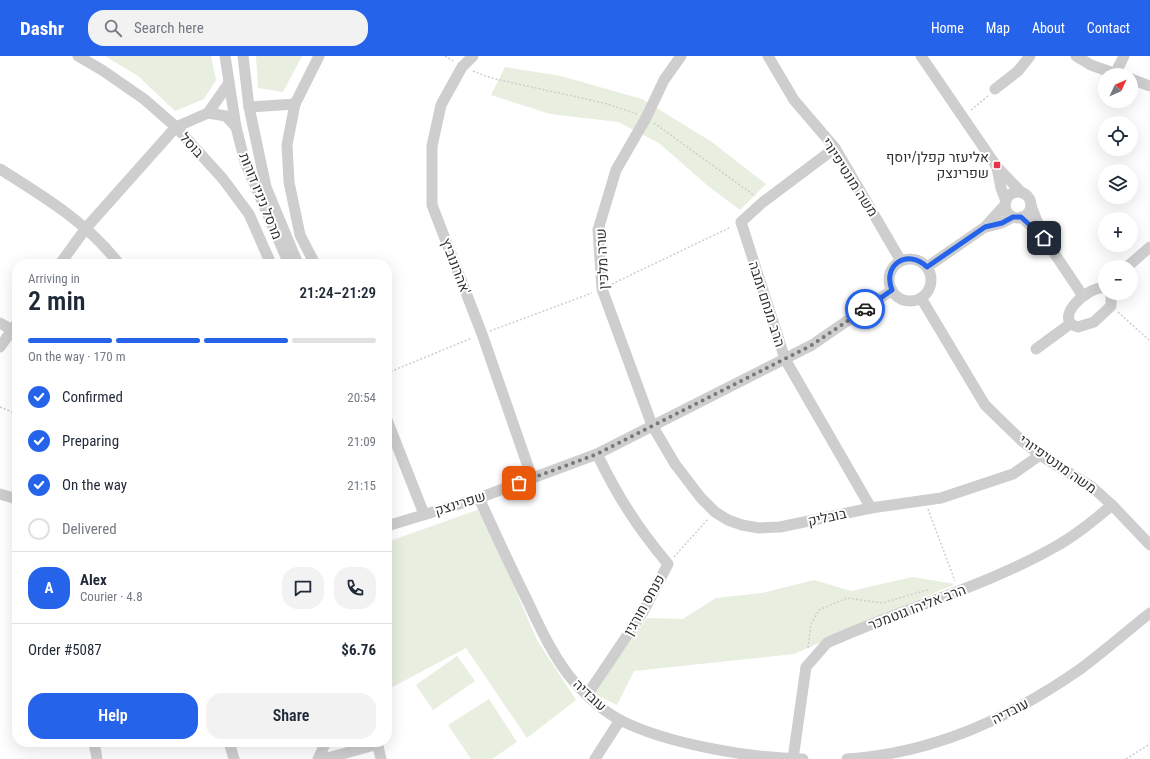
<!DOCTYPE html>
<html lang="en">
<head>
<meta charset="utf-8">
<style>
  body { margin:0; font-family:"Roboto Condensed",Heebo,sans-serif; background:#f2f2f3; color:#1f2937; height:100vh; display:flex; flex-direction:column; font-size:15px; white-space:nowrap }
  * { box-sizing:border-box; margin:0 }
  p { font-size:13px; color:#747a83 }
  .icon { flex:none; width:22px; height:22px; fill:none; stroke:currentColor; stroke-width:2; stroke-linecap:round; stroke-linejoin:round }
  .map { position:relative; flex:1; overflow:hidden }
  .side { position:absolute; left:12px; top:203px; width:380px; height:488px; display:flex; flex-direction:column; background:#fff; border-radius:16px; box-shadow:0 4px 16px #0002 }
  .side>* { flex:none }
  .needle { width:26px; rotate:46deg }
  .buttons { position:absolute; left:1098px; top:12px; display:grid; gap:8px }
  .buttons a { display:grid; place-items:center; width:40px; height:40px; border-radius:50%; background:#fff; box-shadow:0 4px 16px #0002; font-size:20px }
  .pin { position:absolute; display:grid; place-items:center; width:34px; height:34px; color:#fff; margin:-17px; border-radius:8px; box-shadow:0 2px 6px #0006 }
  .courier { position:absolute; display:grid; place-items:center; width:40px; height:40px; margin:-20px; border:3px solid #2563eb; border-radius:50%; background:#fff; color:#222; box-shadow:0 1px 5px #0007 }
  .summary em { font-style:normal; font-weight:600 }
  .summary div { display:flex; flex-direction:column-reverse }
  .summary { display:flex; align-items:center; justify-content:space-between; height:68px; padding:0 16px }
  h1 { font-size:26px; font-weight:600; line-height:30px }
  .bar { display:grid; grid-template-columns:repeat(4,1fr); gap:6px 4px; align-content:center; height:48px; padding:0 16px }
  .bar i { height:5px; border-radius:3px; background:#e0e1e3 }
  .bar .current { background:#2563eb }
  .bar p { grid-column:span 4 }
  .line { display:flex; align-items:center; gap:10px; padding:0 16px; border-top:1px solid #e0e1e3 }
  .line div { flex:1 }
  .round { display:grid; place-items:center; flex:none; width:42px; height:42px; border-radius:16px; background:#f2f2f3 }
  ol { padding:0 16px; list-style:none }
  li { display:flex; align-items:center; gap:12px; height:44px }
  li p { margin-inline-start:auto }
  li .icon { padding:4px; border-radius:50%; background:#2563eb; color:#fff; stroke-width:4 }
  li:last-child { color:#747a83 }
  li i { width:22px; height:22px; border:2px solid #e0e1e3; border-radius:50% }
  .cta { display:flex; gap:8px; margin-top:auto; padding:8px 16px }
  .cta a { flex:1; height:46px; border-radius:16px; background:#2563eb; color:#fff; font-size:16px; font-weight:600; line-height:46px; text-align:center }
  .cta a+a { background:#f2f2f3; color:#1f2937 }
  header { display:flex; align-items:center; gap:24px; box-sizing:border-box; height:56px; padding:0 20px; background:#2563eb; color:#fff }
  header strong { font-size:19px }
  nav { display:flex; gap:22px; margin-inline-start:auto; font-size:14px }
  .search { width:280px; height:36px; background:#f2f2f3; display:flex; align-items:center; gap:10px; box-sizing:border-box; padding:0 14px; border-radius:16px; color:#747a83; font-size:15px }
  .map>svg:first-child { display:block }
  .green { fill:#e8eee0 }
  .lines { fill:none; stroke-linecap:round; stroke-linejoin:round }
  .path { stroke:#cecece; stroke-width:1.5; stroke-dasharray:2 2; stroke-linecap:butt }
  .minor { stroke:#cecece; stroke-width:11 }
  .done { stroke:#797979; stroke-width:4; stroke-dasharray:0 7.2 }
  .route { stroke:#2563eb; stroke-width:5 }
  .poi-dot { fill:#e8344a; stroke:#fff; stroke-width:1.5 }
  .labels { text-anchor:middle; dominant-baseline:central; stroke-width:4; stroke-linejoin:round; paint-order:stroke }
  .street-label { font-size:14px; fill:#313131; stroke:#fff }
  .poi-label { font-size:14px; fill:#313131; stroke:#fff; text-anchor:end }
</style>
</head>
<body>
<header>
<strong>Dashr</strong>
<div class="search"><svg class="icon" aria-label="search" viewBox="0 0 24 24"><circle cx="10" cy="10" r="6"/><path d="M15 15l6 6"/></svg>Search here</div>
<nav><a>Home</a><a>Map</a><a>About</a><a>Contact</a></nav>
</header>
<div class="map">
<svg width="1150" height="703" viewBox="0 0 1150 703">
  <rect width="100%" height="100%" fill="#fff"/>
  <!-- green -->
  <g class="green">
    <polygon points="105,0 211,0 216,24 204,43 175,55 138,20"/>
    <polygon points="256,0 302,0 283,36 258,32"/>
    <polygon points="505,11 561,20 642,43 712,86 766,128 740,154 708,130 659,87 618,66 550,58 491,39"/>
    <polygon points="480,453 537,584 576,644 527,682 466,592 387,634 387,486"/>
    <polygon points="912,521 955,528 794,598 634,615 617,649 593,637 647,562 683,563 716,542 762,537 814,524 851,535"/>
    <polygon points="457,600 475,625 433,654 416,629"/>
    <polygon points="489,643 517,686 492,703 471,703 448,669"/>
  </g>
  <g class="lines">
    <!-- path -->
    <g class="path">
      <polyline points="445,0 453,5"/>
      <polyline points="473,15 491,22 604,47 637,58"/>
      <polyline points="971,54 988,40"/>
      <polyline points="654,67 755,140"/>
      <polyline points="612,228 731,171"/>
      <polyline points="1118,256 1150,285"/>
      <polyline points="490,275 592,237"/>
      <polyline points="387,317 472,282"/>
      <polyline points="0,351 17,358"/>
      <polyline points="928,453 955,525"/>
      <polyline points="674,501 708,463"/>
      <polyline points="808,592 811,568 819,554 847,542 882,547 927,534 929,535"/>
      <polyline points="1126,703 1150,688"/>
    </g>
    <!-- minor -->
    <g class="minor">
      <polyline points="78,0 102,14 144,43 176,71 223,123 249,158 271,208"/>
      <polyline points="225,0 236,71 245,106 289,208"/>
      <polyline points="243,0 249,51 266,131 298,208"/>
      <polyline points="473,0 462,11 441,49 432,90 432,149 482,278 532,422"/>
      <polyline points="681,0 664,24 646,62 616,114 598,174 602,233 652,369 675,408 701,442 715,456 728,464 742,469 759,472 780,471 871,452 941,442 1013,418 1040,399"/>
      <polyline points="768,0 794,44 835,92 901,205"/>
      <polyline points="921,0 997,111 1022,137"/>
      <polyline points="1076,0 1091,9 1119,19"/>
      <polyline points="1115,18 1124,0"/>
      <polyline points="1131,23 1150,30"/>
      <polyline points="995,33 1018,15 1030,0"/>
      <polyline points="249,51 295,48"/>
      <polyline points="208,57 229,27"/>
      <polyline points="208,57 226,60 236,71"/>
      <polyline points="835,92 763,146 741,166 785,303 871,452"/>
      <polyline points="997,112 1001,132 1006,145"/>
      <path d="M0,113C43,140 88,167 119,208"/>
      <circle cx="1018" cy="149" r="13"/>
      <polyline points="1031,150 1044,182 1083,240"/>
      <polyline points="1021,161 1042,180"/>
      <polyline points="986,171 1002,167 1013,161"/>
      <circle cx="910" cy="224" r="21"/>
      <polyline points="60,208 86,172 176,71 208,57"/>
      <polyline points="315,208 300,179 289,126 287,89 295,48 319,0"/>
      <polyline points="927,211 985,171 1005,149"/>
      <polyline points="1127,211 1150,191"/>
      <path d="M1105,232C1088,229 1051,264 1078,271L1094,266L1111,250V237"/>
      <polyline points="921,242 985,349 1022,385 1040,399 1092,431 1112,449 1150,489"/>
      <polyline points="0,267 12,274"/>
      <polyline points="0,291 17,267"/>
      <polyline points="1036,293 1070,268"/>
      <polyline points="387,364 424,458"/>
      <polyline points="0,438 17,443"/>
      <path d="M479,442C495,477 511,512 528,546C541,574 555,604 575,627C588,641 603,655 620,664C667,688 750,702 803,703"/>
      <polyline points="387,470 479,442 597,398 812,289 892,234"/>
      <path d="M587,639L643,556L668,508C637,471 618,441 597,398"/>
      <polyline points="94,686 97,703"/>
      <polyline points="229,686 234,703"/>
      <polyline points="377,686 381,703"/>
      <polyline points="318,703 326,686"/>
      <polyline points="324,703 378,688"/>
      <polyline points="595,703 620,664"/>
      <path d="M793,703L806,611L827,587C901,553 982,532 1053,492C1075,480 1093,465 1112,449"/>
      <path d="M847,703C934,697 1008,663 1079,614C1103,596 1126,576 1150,557"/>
    </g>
  </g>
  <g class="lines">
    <!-- done -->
    <polyline class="done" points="519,427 597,398 812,289 865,253"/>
    <!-- route -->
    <path class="route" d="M865,253L892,234C882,209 907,192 927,211L985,171L1002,167L1013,161H1021L1044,182"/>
  </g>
  <!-- markers -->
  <rect class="poi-dot" x="993" y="105" width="8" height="8" rx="2"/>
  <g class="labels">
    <!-- street labels -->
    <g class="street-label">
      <text transform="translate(192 89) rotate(48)">בוסל</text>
      <text transform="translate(850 121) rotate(57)">משה מונטיפיורי</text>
      <text transform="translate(261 140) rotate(68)">מרסל ניניו דורות</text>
      <text transform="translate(602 203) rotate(-93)">שרה מלכין</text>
      <text transform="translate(456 210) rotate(69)">אהרונוביץ'</text>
      <text transform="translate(767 248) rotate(72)">הרב מנחם זמבה</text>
      <text transform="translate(1058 408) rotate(35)">משה מונטיפיורי</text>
      <text transform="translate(460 447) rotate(-17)">שפרינצק</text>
      <text transform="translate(827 461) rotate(-12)">בובליק</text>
      <text transform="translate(644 549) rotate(-60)">פנחס חורגין</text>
      <text transform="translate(917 551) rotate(-21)">הרב אליהו גוטמכר</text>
      <text transform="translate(590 639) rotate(43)">עובדיה</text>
      <text transform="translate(1010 655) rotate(-27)">עובדיה</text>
    </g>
    <!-- poi labels -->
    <g class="poi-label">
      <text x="989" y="101">אליעזר קפלן/יוסף<tspan x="989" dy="16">שפרינצק</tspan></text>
    </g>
  </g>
</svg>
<div class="buttons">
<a><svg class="needle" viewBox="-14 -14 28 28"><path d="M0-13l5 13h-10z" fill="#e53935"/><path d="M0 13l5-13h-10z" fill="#747a83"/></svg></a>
<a><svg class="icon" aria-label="locate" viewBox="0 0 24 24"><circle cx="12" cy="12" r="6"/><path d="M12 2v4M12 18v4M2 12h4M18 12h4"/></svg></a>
<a><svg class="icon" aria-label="layers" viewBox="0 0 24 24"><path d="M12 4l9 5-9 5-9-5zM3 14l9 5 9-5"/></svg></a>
<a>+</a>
<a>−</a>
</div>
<div class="pin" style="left:519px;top:427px;background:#ea580c"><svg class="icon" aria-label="bag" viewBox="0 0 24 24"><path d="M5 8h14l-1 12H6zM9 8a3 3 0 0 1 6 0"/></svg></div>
<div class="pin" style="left:1044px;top:182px;background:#1f2937"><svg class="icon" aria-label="home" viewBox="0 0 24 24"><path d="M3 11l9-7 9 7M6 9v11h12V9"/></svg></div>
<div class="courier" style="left:865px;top:253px"><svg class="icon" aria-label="car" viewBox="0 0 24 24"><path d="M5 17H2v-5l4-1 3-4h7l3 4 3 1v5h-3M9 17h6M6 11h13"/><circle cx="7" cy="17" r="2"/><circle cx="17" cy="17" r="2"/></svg></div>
<section class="side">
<div class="summary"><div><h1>2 min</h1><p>Arriving in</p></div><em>21:24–21:29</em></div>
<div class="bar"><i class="current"></i><i class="current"></i><i class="current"></i><i></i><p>On the way · 170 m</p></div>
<ol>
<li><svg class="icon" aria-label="check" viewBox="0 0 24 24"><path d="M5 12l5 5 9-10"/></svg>Confirmed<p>20:54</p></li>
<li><svg class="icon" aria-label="check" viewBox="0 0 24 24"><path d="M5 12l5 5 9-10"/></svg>Preparing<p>21:09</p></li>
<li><svg class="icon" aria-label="check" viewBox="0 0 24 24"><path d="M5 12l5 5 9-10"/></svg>On the way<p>21:15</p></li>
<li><i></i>Delivered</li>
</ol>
<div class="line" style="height:72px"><b class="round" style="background:#2563eb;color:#fff">A</b><div><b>Alex</b><p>Courier · 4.8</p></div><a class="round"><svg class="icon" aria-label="chat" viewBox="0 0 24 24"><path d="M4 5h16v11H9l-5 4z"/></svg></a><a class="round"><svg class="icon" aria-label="phone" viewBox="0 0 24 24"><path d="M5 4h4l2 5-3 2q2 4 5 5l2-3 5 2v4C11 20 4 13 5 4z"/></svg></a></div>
<div class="line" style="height:52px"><div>Order #5087</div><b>$6.76</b></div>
<div class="cta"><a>Help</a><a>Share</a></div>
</section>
</div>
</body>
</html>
